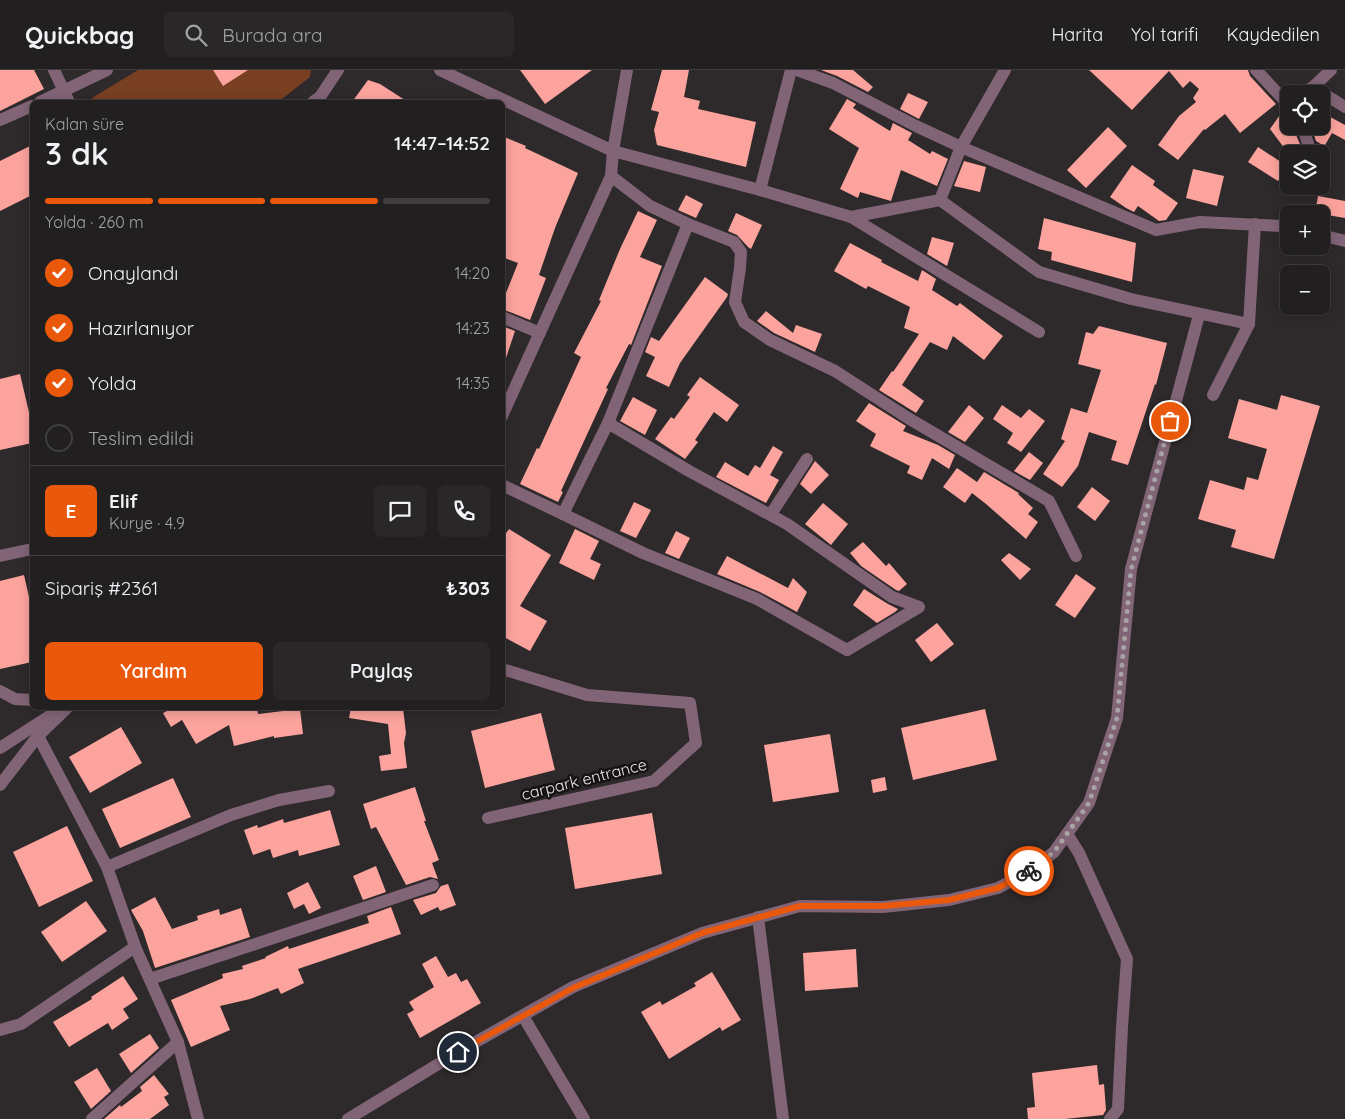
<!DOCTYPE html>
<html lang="tr">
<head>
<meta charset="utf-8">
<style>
  body { margin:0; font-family:Quicksand,sans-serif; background:#2a2729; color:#f1f3f6; height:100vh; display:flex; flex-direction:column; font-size:19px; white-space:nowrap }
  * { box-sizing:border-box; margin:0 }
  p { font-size:16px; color:#a2a2a5 }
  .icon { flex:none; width:28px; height:28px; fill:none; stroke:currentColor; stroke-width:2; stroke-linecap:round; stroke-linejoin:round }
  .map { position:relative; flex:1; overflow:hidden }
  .details { position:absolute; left:30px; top:30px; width:475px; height:610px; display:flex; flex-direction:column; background:#221f20; border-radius:8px; box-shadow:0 2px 12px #0003,0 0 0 1px #3f3d3e }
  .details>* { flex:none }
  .fabs { position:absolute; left:1280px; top:15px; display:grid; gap:10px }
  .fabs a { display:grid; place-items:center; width:50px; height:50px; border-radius:8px; background:#221f20; box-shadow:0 2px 12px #0003,0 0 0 1px #3f3d3e; font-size:25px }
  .pin { position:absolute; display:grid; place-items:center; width:42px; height:42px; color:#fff; margin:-21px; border:2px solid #fff; border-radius:50%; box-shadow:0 1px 5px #0007 }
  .courier { position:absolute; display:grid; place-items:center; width:50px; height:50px; margin:-25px; border:4px solid #ea580c; border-radius:50%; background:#fff; color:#222; box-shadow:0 1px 6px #0007 }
  .overview em { font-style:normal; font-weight:600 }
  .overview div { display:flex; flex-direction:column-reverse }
  .overview { display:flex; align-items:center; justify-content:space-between; height:85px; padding:0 15px }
  h1 { font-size:32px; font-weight:600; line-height:38px }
  .bar { display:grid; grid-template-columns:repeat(4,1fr); gap:8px 5px; align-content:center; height:60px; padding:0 15px }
  .bar i { height:6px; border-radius:4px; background:#3f3d3e }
  .bar .selected { background:#ea580c }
  .bar p { grid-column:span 4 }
  .line { display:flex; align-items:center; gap:12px; padding:0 15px; border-top:1px solid #3f3d3e }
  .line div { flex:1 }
  .round { display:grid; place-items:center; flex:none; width:52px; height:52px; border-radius:8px; background:#2a2729 }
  ol { padding:0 15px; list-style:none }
  li { display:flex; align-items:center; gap:15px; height:55px }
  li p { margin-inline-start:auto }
  li .icon { padding:5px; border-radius:50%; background:#ea580c; color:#fff; stroke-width:4 }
  li:last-child { color:#a2a2a5 }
  li i { width:28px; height:28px; border:2px solid #3f3d3e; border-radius:50% }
  .button { display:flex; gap:10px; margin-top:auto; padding:10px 15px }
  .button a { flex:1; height:58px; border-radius:8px; background:#ea580c; color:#fff; font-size:20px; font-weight:600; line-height:58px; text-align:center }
  .button a+a { background:#2a2729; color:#f1f3f6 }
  header { display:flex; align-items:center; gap:30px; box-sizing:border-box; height:70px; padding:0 25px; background:#221f20; border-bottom:1px solid #3f3d3e }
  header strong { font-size:24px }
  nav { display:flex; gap:28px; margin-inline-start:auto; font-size:18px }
  .search { width:350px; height:45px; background:#2a2729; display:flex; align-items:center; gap:12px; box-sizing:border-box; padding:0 18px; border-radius:8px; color:#a2a2a5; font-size:19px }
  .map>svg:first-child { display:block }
  .green { fill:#783f22 }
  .building { fill:#fca39d }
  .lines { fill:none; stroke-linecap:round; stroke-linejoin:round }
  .minor { stroke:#826477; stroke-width:12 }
  .done { stroke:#a8a3a4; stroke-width:5; stroke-dasharray:0 9 }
  .route { stroke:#ea580c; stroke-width:6 }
  .labels { text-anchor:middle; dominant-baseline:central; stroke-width:5; stroke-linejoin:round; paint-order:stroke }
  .street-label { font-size:16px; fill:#e9e5e6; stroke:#151213 }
</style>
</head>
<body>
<header>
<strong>Quickbag</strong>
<div class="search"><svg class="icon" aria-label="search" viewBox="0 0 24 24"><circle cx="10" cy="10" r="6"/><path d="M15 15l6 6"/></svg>Burada ara</div>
<nav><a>Harita</a><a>Yol tarifi</a><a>Kaydedilen</a></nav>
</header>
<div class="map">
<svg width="1345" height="1049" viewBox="0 0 1345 1049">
  <rect width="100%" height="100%" fill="#2e292a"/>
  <!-- green -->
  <polygon class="green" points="138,0 311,0 310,7 278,32 94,32 92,28"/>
  <!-- building -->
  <g class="building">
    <polygon points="0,0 34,0 44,19 0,41"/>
    <polygon points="213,0 248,0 223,16"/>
    <polygon points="520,0 592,0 545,34"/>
    <polygon points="662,0 689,0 684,27 700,31 698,39 756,52 746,97 657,75 654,60 659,42 651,40"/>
    <polygon points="821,0 853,0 873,17 868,22 837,6"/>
    <polygon points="1089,0 1248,0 1250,6 1276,34 1240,63 1225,44 1205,60 1204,59 1178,90 1158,75 1179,46 1196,32 1193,28 1199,19 1190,11 1183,18 1169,1 1132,40"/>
    <polygon points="368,10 380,14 408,32 352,32"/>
    <polygon points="908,23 928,32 919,49 900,39"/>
    <polygon points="847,29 856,34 853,38 890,61 893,53 912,63 908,70 930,84 932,81 948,89 937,116 901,100 891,131 860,122 858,128 840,119 859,78 829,59"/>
    <polygon points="1282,42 1289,51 1289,56 1292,56 1300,74 1288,83 1270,59"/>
    <polygon points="1321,42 1345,55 1345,70 1332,63 1321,82 1321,74 1316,71 1313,62 1316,56 1321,56"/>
    <polygon points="1108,57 1127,76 1086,118 1067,100"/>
    <polygon points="502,66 526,76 525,78 578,103 555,158 539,205 546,208 530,250 502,239 502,233 518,193 502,187"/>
    <polygon points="32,75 32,125 0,141 0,91"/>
    <polygon points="1258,77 1287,96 1278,111 1248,92"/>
    <polygon points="964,91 986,97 980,122 954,116"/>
    <polygon points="1132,95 1155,111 1153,115 1178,133 1166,150 1159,151 1138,136 1134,142 1126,138 1110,127"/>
    <polygon points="1193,99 1224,106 1217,136 1186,128"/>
    <polygon points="686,125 703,134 696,148 678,140"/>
    <polygon points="1318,126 1345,131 1345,148 1315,143"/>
    <polygon points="638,141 657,150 640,187 662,196 631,275 629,274 606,318 608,319 561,421 563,422 558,432 520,414 537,378 539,379 581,287 574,283 601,231 599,230 620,179"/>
    <polygon points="736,143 762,155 751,179 748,177 737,165 728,161"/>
    <polygon points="1044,148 1136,173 1132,212 1051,190 1052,182 1038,179"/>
    <polygon points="932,167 954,173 947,196 927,184"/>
    <polygon points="850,173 882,190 881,192 918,211 922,200 936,209 932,220 957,236 960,233 1003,266 984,290 953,266 947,280 930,272 902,315 924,331 916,343 879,320 892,301 893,302 919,264 904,258 910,237 868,216 866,219 834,201"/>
    <polygon points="705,207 728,224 727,227 680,293 669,317 646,306 655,287 645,282 651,267 659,271"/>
    <polygon points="766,241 793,263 796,255 822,264 815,282 774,263 757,251"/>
    <polygon points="502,256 515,261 505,291 502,291"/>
    <polygon points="1099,256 1167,273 1156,315 1155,314 1128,395 1111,390 1117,371 1089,362 1078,396 1062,417 1043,404 1065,371 1061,369 1071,338 1087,343 1101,300 1078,294 1086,262 1093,264"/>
    <polygon points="20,304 32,355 32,373 0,380 0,309"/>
    <polygon points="700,307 739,335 727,352 714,342 695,370 698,372 685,389 655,369 671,347 674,349 690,327 687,325"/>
    <polygon points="1281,325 1320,336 1274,489 1231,477 1236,460 1198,449 1210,410 1244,420 1247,407 1258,410 1267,379 1228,368 1239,329 1277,340"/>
    <polygon points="633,327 657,340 645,365 620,351"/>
    <polygon points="869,333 906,356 903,361 938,375 955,385 949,399 932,388 922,410 907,403 910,396 870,376 876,364 856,351"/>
    <polygon points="969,335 984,348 965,372 948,362"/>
    <polygon points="1002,335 1021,348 1029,339 1045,351 1021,382 1007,373 1013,363 993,349"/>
    <polygon points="773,376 783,382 770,405 779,410 766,433 716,407 725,392 748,406 755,395 760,398"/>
    <polygon points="1029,382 1043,393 1030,410 1014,401"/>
    <polygon points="815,391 829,405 811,424 800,414"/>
    <polygon points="957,398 977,412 984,402 1019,423 1018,424 1033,438 1028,444 1038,452 1026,469 986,434 972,423 965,433 943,417"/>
    <polygon points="1092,417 1110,431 1095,451 1077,437"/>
    <polygon points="634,432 651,440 636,468 620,461"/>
    <polygon points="823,433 848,454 831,475 805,454"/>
    <polygon points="509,459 551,485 520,536 547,551 530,581 502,566 502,469"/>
    <polygon points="575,459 599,471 590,489 601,494 594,510 559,493"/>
    <polygon points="676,461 690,468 679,489 665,483"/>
    <polygon points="863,472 886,496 889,493 907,514 899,521 896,520 861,496 850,483"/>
    <polygon points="1009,483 1031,499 1020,510 1001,490"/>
    <polygon points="727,486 788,518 793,508 807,522 797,542 760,522 717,504"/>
    <polygon points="1076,504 1096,518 1075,548 1055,535"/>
    <polygon points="24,505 32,540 32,592 0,599 0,511"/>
    <polygon points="864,519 888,534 898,539 895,542 877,553 853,535"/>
    <polygon points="937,553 954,574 931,592 915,570"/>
    <polygon points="173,638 209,638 211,641 227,638 257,638 258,644 300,639 303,664 274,668 274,666 234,676 229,655 196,674 182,650 171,657 163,643"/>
    <polygon points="351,638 403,638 406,663 404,673 407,698 381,701 379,686 391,684 388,654 349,648"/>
    <polygon points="985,639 997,690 913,710 901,658"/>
    <polygon points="541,643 555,700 485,718 471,661"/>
    <polygon points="121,657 142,693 90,723 69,687"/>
    <polygon points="830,664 839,722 773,732 764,675"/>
    <polygon points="885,707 887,720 873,723 871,710"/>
    <polygon points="173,708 191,747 120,778 102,739"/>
    <polygon points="415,717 426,751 424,751 439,790 432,793 438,809 430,807 406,815 376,757 371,759 363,734"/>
    <polygon points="330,740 340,775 299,786 298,780 273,788 270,779 253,785 244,760 257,755 258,758 283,749 284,753"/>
    <polygon points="652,743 662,804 575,819 565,758"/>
    <polygon points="67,756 93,811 39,837 13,782"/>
    <polygon points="376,796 386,822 363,830 353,806"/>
    <polygon points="308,812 321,838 309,844 304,834 294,839 287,823"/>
    <polygon points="448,814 456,835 440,841 438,837 421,845 413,830 436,823 441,816"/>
    <polygon points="155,827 172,859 198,850 197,846 219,839 220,845 241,838 250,867 155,898 143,861 131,840"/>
    <polygon points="86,831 107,861 62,892 41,862"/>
    <polygon points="391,837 401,864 298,899 304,913 281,924 278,918 250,929 220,936 230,960 191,977 171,930 223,908 222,904 243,899 242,896 266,888 265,887 288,876 289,879 369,853 367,846"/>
    <polygon points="856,879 858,917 805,921 803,883"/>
    <polygon points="436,886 448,907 456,903 461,912 467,909 481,933 420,968 407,944 414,940 409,932 434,917 422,894"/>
    <polygon points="712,902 741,950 722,961 720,957 669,989 641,942 660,931 662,935 696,916 694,913"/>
    <polygon points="123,906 138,929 123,939 129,948 112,960 108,953 69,977 53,952 92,929 91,927"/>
    <polygon points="150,964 159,978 131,1003 119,984"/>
    <polygon points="1097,995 1099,1015 1104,1014 1106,1040 1103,1045 1065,1049 1028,1049 1027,1038 1035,1037 1032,1003"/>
    <polygon points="97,998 111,1021 91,1039 74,1012"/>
    <polygon points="154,1005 169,1024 164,1027 169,1035 150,1049 104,1049 120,1035 121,1037 142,1021 140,1017"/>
  </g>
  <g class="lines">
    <!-- minor -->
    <g class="minor">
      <polyline points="54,0 69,32"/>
      <polyline points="440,0 613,81 760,120 851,147 1039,262"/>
      <polyline points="797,0 833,13 916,56 961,77 1156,160 1200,152 1282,156 1289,157"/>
      <polyline points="1256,0 1285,31 1289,29"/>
      <polyline points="1313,17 1331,0"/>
      <polyline points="1300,24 1313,17 1345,37"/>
      <polyline points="40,32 107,0"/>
      <polyline points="313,32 320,27 338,0"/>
      <polyline points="0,50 32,36"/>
      <polyline points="1300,56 1305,64 1311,84"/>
      <polyline points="760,120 791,0"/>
      <polyline points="940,130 1039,202 1131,229 1249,254"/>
      <polyline points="851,147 940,130 961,77 1005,0"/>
      <polyline points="688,154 734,172 741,182 740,198 735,232 744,252 770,270 835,301 908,348 1049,431 1076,486"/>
      <polyline points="1321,165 1345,171"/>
      <polyline points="502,247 540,263"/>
      <polyline points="1213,325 1249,254 1255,154"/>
      <polyline points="502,346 611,106 613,81 627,0"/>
      <polyline points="502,415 563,444 608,353 688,154 650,136 611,106"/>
      <polyline points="563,444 643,483 757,529 847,580 919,537 892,527 787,454 689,401 608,353"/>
      <polyline points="771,444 807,389"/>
      <polyline points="0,486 32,479"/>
      <polyline points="0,621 15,629 32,630"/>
      <polyline points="38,666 107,797 136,879 178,972 198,1049"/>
      <polyline points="0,678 51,645"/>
      <polyline points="0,715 38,666 67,638"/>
      <polyline points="488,748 654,711 696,673 690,633 587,625 502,599"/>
      <polyline points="1067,764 1079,783 1127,889 1122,957 1118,1039 1110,1049"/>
      <polyline points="107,797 231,745 279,730 329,721"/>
      <polyline points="758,847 783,1049"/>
      <polyline points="150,909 433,815"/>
      <polyline points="523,946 584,1049"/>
      <polyline points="0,960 21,954 135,877"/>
      <polyline points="92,1049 178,972"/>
      <polyline points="348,1049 458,982 573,917 702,863 800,836 883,837 949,830 998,818 1031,800 1054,782 1089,733 1117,648 1131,499 1199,245"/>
    </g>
  </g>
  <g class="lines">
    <!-- done -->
    <polyline class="done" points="1029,801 1054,782 1089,733 1117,648 1131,500 1170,351"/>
    <!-- route -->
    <polyline class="route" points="458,982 573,918 702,863 800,836 883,836 949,830 998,818 1029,801"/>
  </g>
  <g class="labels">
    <!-- street labels -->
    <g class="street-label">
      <text transform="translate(584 709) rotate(-14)">carpark entrance</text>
    </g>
  </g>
</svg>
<div class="fabs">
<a><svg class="icon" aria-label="locate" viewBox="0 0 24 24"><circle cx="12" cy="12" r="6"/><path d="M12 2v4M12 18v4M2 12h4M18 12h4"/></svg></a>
<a><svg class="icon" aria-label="layers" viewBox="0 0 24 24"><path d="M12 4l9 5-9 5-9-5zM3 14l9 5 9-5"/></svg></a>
<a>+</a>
<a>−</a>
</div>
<div class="pin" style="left:1170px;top:351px;background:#ea580c"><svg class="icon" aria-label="bag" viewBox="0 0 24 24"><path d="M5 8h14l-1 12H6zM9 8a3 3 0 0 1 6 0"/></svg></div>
<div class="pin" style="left:458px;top:982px;background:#1f2937"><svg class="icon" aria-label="home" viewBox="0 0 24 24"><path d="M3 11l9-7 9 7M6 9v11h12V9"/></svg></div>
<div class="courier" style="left:1029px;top:801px"><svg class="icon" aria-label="bike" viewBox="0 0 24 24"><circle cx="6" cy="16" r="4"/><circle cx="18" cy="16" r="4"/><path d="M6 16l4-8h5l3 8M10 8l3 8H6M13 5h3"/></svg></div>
<section class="details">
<div class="overview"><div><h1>3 dk</h1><p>Kalan süre</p></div><em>14:47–14:52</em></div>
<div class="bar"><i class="selected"></i><i class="selected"></i><i class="selected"></i><i></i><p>Yolda · 260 m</p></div>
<ol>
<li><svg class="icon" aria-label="check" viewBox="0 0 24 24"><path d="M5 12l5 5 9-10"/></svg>Onaylandı<p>14:20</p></li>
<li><svg class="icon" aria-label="check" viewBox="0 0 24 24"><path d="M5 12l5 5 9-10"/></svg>Hazırlanıyor<p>14:23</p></li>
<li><svg class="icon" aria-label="check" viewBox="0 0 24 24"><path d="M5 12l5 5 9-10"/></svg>Yolda<p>14:35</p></li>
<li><i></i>Teslim edildi</li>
</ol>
<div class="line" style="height:90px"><b class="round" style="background:#ea580c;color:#fff">E</b><div><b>Elif</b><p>Kurye · 4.9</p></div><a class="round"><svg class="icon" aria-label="chat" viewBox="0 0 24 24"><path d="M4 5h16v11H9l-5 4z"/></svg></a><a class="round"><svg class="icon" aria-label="phone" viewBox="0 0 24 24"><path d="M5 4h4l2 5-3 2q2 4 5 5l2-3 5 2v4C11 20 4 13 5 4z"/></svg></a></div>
<div class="line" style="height:65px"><div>Sipariş #2361</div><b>₺303</b></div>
<div class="button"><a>Yardım</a><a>Paylaş</a></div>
</section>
</div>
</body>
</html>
